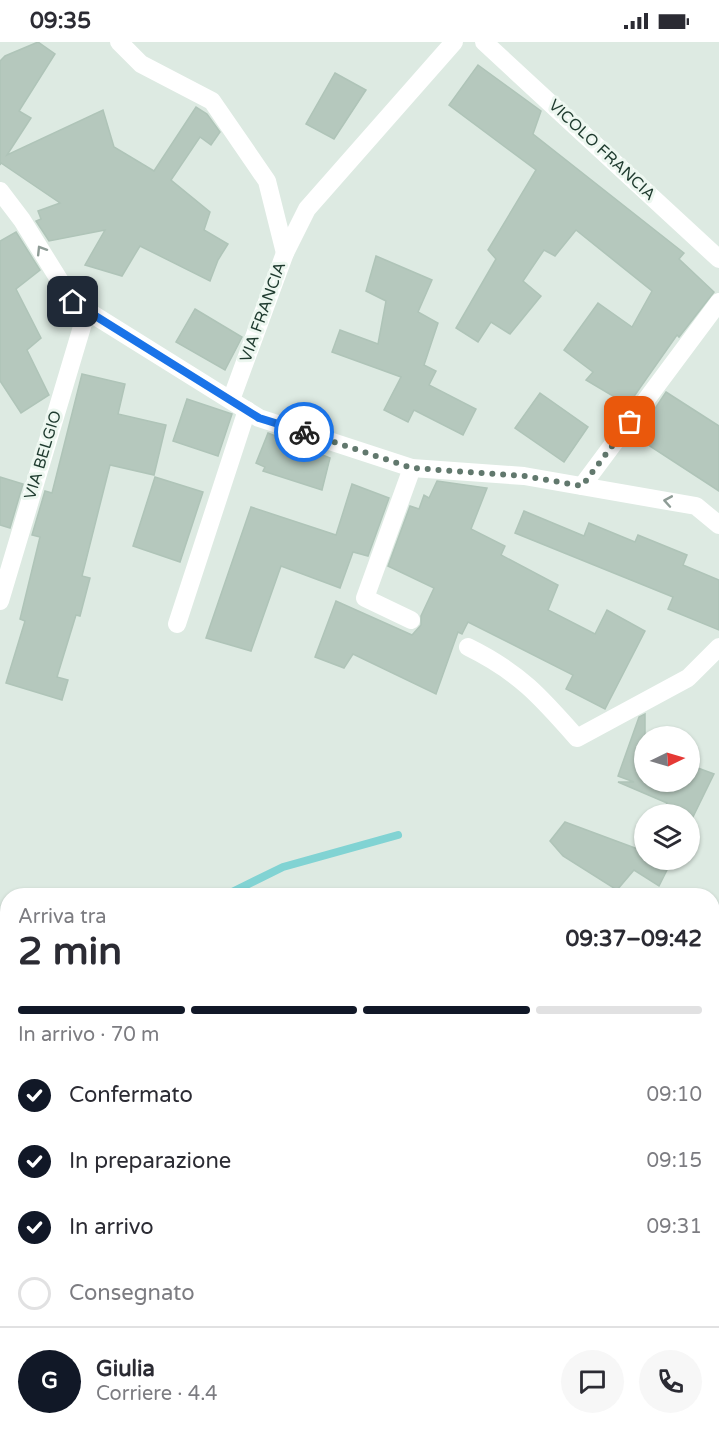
<!DOCTYPE html>
<html lang="it">
<head>
<meta charset="utf-8">
<style>
  body { margin:0; font-family:"Varela Round",sans-serif; background:#f7f7f7; color:#2b2b33; height:100vh; display:flex; flex-direction:column; font-size:22px; white-space:nowrap }
  * { box-sizing:border-box; margin:0 }
  p { font-size:20px; color:#7c7c81 }
  .icon { flex:none; width:33px; height:33px; fill:none; stroke:currentColor; stroke-width:2; stroke-linecap:round; stroke-linejoin:round }
  .map { position:relative; flex:1; overflow:hidden }
  .panel { position:absolute; left:0px; top:846px; width:720px; height:560px; display:flex; flex-direction:column; background:#fff; border-radius:24px 24px 0 0; box-shadow:0 2px 4px #0004 }
  .panel>* { flex:none }
  .needle { width:39px; rotate:85deg }
  .controls { position:absolute; left:634px; top:684px; display:grid; gap:12px }
  .controls a { display:grid; place-items:center; width:66px; height:66px; border-radius:50%; background:#fff; box-shadow:0 2px 4px #0004; font-size:30px }
  .pin { position:absolute; display:grid; place-items:center; width:51px; height:51px; color:#fff; margin:-26px; border-radius:12px; box-shadow:0 3px 9px #0006 }
  .courier { position:absolute; display:grid; place-items:center; width:60px; height:60px; margin:-30px; border:4px solid #1a73e8; border-radius:50%; background:#fff; color:#222; box-shadow:0 2px 8px #0007 }
  .summary em { font-style:normal; font-weight:800 }
  .summary div { display:flex; flex-direction:column-reverse }
  .summary { display:flex; align-items:center; justify-content:space-between; height:102px; padding:0 18px }
  h1 { font-size:39px; font-weight:800; line-height:45px }
  .bar { display:grid; grid-template-columns:repeat(4,1fr); gap:9px 6px; align-content:center; height:72px; padding:0 18px }
  .bar i { height:8px; border-radius:4px; background:#e1e1e2 }
  .bar .current { background:#111827 }
  .bar p { grid-column:span 4 }
  .line { display:flex; align-items:center; gap:15px; padding:0 18px; border-top:2px solid #e1e1e2 }
  .line div { flex:1 }
  .round { display:grid; place-items:center; flex:none; width:63px; height:63px; border-radius:32px; background:#f7f7f7 }
  ol { padding:0 18px; list-style:none }
  li { display:flex; align-items:center; gap:18px; height:66px }
  li p { margin-inline-start:auto }
  li .icon { padding:6px; border-radius:50%; background:#111827; color:#fff; stroke-width:4 }
  li:last-child { color:#7c7c81 }
  li i { width:33px; height:33px; border:3px solid #e1e1e2; border-radius:50% }
  .status { display:flex; justify-content:space-between; align-items:center; height:42px; padding:0 30px; background:#fff; direction:ltr }
  .status svg { height:16px; fill:currentColor }
  .map>svg:first-child { display:block }
  .lines { fill:none; stroke-linecap:round; stroke-linejoin:round }
  .stream { stroke:#81d3d3; stroke-width:8 }
  .building { fill:#b5c8bd; stroke:#afc4b8; stroke-width:1.5 }
  .minor { stroke:#fff; stroke-width:18 }
  .oneway { stroke:#8e9c96 }
  .done { stroke:#61786d; stroke-width:6; stroke-dasharray:0 10.8 }
  .route { stroke:#1a73e8; stroke-width:8 }
  .labels { text-anchor:middle; dominant-baseline:central; stroke-width:6; stroke-linejoin:round; paint-order:stroke }
  .street-label { font-size:16px; fill:#1e3a2e; stroke:#edf7f0 }
</style>
</head>
<body>
<div class="status"><b>09:35</b><svg viewBox="0 0 49 12"><path d="M0 12V9h3v3zM5 12V6h3v6zM10 12V3h3v9zM15 12V0h3v12zM26 1h20v11H26zM47 4h2v5h-2z"/></svg></div>
<div class="map">
<svg width="719" height="1405" viewBox="0 0 719 1405">
  <rect width="100%" height="100%" fill="#ddeae2"/>
  <g class="lines">
    <!-- stream -->
    <g class="stream">
      <polyline points="224,854 283,825 398,793"/>
      <polyline points="0,1078 8,1069"/>
      <polyline points="0,1265 8,1264"/>
    </g>
  </g>
  <!-- building -->
  <g class="building">
    <polygon points="38,0 55,12 19,69 31,76 7,113 103,68 114,105 154,129 196,65 207,72 220,90 211,103 200,95 171,138 210,170 204,188 228,202 218,218 210,239 140,204 122,234 85,223 105,188 49,199 36,179 41,177 38,169 60,161 1,121 0,123 0,19 5,14"/>
    <polygon points="478,23 541,69 533,92 684,211 679,217 714,250 679,295 677,293 628,363 586,338 593,330 564,308 598,261 632,285 652,249 576,188 555,214 544,208 523,239 541,254 510,292 491,280 478,300 456,286 496,217 488,208 536,128 449,63"/>
    <polygon points="335,31 366,48 334,97 306,82"/>
    <polygon points="16,190 40,228 16,247 41,296 27,308 49,353 21,371 0,339 0,199"/>
    <polygon points="376,214 432,238 418,270 438,281 424,323 436,329 429,343 476,367 463,393 414,368 408,380 384,368 401,335 332,310 340,288 378,302 386,259 366,249"/>
    <polygon points="195,267 242,295 225,328 176,300"/>
    <polygon points="82,332 125,342 118,372 166,383 154,433 110,423 82,534 90,536 80,574 76,573 57,635 68,638 62,658 6,641 25,579 20,577 40,495 32,493 45,449 52,451"/>
    <polygon points="666,350 719,384 719,449 636,395"/>
    <polygon points="540,351 588,385 564,420 515,386"/>
    <polygon points="187,357 232,372 218,414 173,399"/>
    <polygon points="268,391 330,416 322,448 263,429 265,425 256,421"/>
    <polygon points="0,435 23,442 10,486 0,483"/>
    <polygon points="155,435 203,450 180,520 133,504"/>
    <polygon points="437,439 487,446 471,487 505,504 501,513 558,543 548,568 595,592 607,568 645,589 605,667 566,647 573,633 468,580 462,592 458,590 436,652 353,612 344,626 315,615 336,559 412,593 421,583 421,574 434,546 388,524 410,464 419,467 424,453 429,456"/>
    <polygon points="352,442 389,456 368,514 353,510 340,546 281,524 251,609 206,596 251,465 336,493"/>
    <polygon points="524,469 584,494 589,481 635,500 638,493 687,513 683,523 719,538 719,588 668,567 673,555 515,491"/>
    <polygon points="645,672 645,740 690,740 690,723 714,732 690,781 690,772 662,772 667,761 618,740 634,740 618,734 639,675"/>
    <polygon points="565,780 635,806 645,811 645,818 672,818 659,844 634,828 617,848 563,814 550,799"/>
  </g>
  <g class="lines">
    <!-- minor -->
    <g class="minor">
      <polyline points="119,0 141,22 212,59 267,139 285,211"/>
      <polyline points="484,0 719,217"/>
      <polyline points="0,149 22,178 73,260 259,376 412,426 524,434 696,464 719,483"/>
      <polyline points="231,358 285,211 307,167 454,0"/>
      <polyline points="582,444 719,260"/>
      <polyline points="0,559 87,268"/>
      <polyline points="411,578 365,556 412,426"/>
      <polyline points="177,582 247,368"/>
      <path d="M468,605C519,630 541,655 577,696L688,636L719,605"/>
    </g>
  </g>
  <!-- one-way arrows -->
  <defs><path id="oneway-chevron" d="M-2-3.5L2.5 0L-2 3.5" fill="none" stroke-width="1.6" stroke-linecap="round" stroke-linejoin="round" transform="scale(1.5)"/></defs>
  <g class="oneway">
    <use href="#oneway-chevron" transform="translate(41 208) rotate(-122)"/>
    <use href="#oneway-chevron" transform="translate(668 459) rotate(-170)"/>
  </g>
  <g class="lines">
    <!-- done -->
    <polyline class="done" points="304,390 412,426 524,434 582,444 630,380"/>
    <!-- route -->
    <polyline class="route" points="73,260 259,376 304,390"/>
  </g>
  <g class="labels">
    <!-- street labels -->
    <g class="street-label">
      <text transform="translate(602 108) rotate(43)">VICOLO FRANCIA</text>
      <text transform="translate(263 270) rotate(-70)">VIA FRANCIA</text>
      <text transform="translate(43 413) rotate(-73)">VIA BELGIO</text>
    </g>
  </g>
</svg>
<div class="controls">
<a><svg class="needle" viewBox="-14 -14 28 28"><path d="M0-13l5 13h-10z" fill="#e53935"/><path d="M0 13l5-13h-10z" fill="#7c7c81"/></svg></a>
<a><svg class="icon" aria-label="layers" viewBox="0 0 24 24"><path d="M12 4l9 5-9 5-9-5zM3 14l9 5 9-5"/></svg></a>
</div>
<div class="pin" style="left:630px;top:380px;background:#ea580c"><svg class="icon" aria-label="bag" viewBox="0 0 24 24"><path d="M5 8h14l-1 12H6zM9 8a3 3 0 0 1 6 0"/></svg></div>
<div class="pin" style="left:73px;top:260px;background:#1f2937"><svg class="icon" aria-label="home" viewBox="0 0 24 24"><path d="M3 11l9-7 9 7M6 9v11h12V9"/></svg></div>
<div class="courier" style="left:304px;top:390px"><svg class="icon" aria-label="bike" viewBox="0 0 24 24"><circle cx="6" cy="16" r="4"/><circle cx="18" cy="16" r="4"/><path d="M6 16l4-8h5l3 8M10 8l3 8H6M13 5h3"/></svg></div>
<section class="panel">
<div class="summary"><div><h1>2 min</h1><p>Arriva tra</p></div><em>09:37–09:42</em></div>
<div class="bar"><i class="current"></i><i class="current"></i><i class="current"></i><i></i><p>In arrivo · 70 m</p></div>
<ol>
<li><svg class="icon" aria-label="check" viewBox="0 0 24 24"><path d="M5 12l5 5 9-10"/></svg>Confermato<p>09:10</p></li>
<li><svg class="icon" aria-label="check" viewBox="0 0 24 24"><path d="M5 12l5 5 9-10"/></svg>In preparazione<p>09:15</p></li>
<li><svg class="icon" aria-label="check" viewBox="0 0 24 24"><path d="M5 12l5 5 9-10"/></svg>In arrivo<p>09:31</p></li>
<li><i></i>Consegnato</li>
</ol>
<div class="line" style="height:108px"><b class="round" style="background:#111827;color:#fff">G</b><div><b>Giulia</b><p>Corriere · 4.4</p></div><a class="round"><svg class="icon" aria-label="chat" viewBox="0 0 24 24"><path d="M4 5h16v11H9l-5 4z"/></svg></a><a class="round"><svg class="icon" aria-label="phone" viewBox="0 0 24 24"><path d="M5 4h4l2 5-3 2q2 4 5 5l2-3 5 2v4C11 20 4 13 5 4z"/></svg></a></div>
</section>
</div>
</body>
</html>
